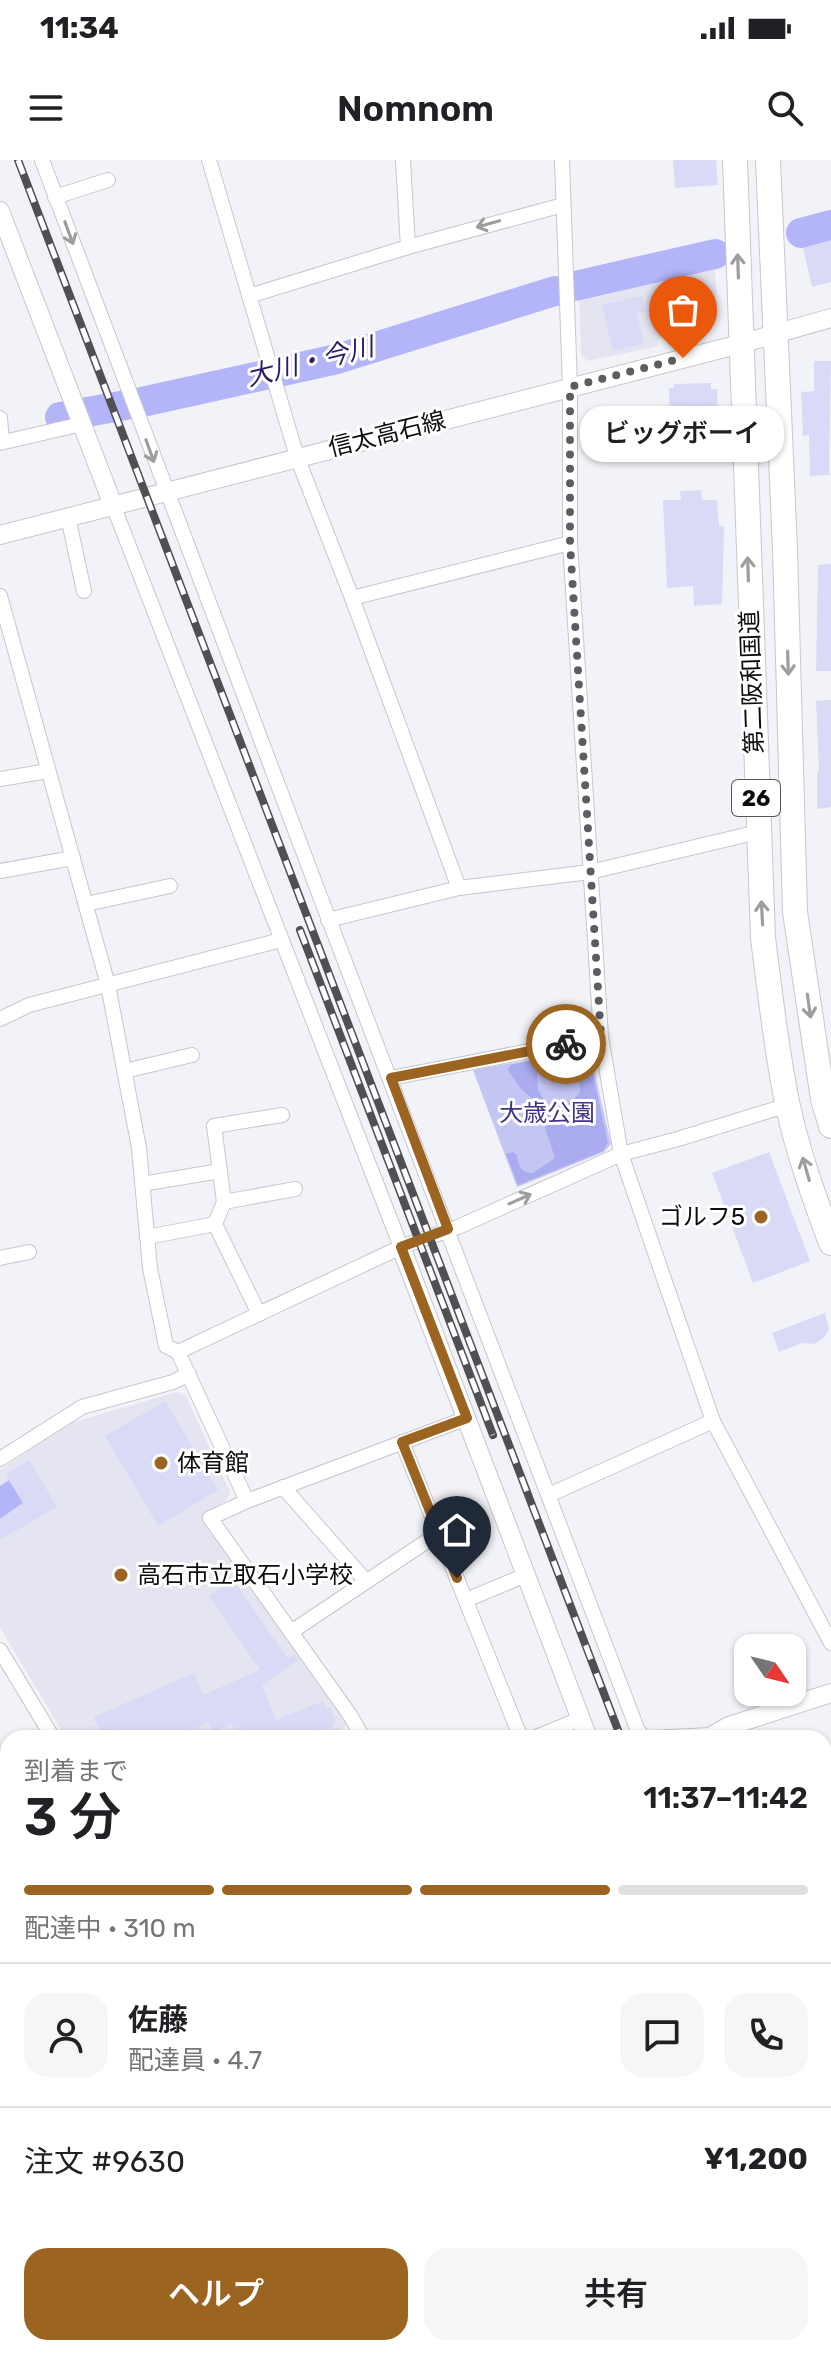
<!DOCTYPE html>
<html lang="ja">
<head>
<meta charset="utf-8">
<style>
  body { margin:0; font-family:Rubik,"Noto Sans JP",sans-serif; background:#f6f6f6; color:#202124; height:100vh; display:flex; flex-direction:column; font-size:30px; white-space:nowrap }
  * { box-sizing:border-box; margin:0 }
  p { font-size:26px; color:#757577 }
  .icon { flex:none; width:44px; height:44px; fill:none; stroke:currentColor; stroke-width:2; stroke-linecap:round; stroke-linejoin:round }
  .map { position:relative; flex:1; overflow:hidden }
  .drawer { position:absolute; left:0px; top:1570px; width:832px; height:626px; display:flex; flex-direction:column; background:#fff; border-radius:24px 24px 0 0; box-shadow:0 2px 6px #0004 }
  .drawer>* { flex:none }
  .needle { width:52px; rotate:125deg }
  .tools { position:absolute; left:734px; top:1474px; display:grid; gap:16px }
  .tools a { display:grid; place-items:center; width:72px; height:72px; border-radius:16px; background:#fff; box-shadow:0 2px 6px #0004; font-size:40px }
  .pin { position:absolute; display:grid; place-items:center; width:68px; height:68px; color:#fff; margin:-82px -34px; border-radius:50% 50% 50% 0; rotate:-45deg; box-shadow:0 0 8px #0007 }
  .pin .icon { rotate:45deg }
  .courier { position:absolute; display:grid; place-items:center; width:80px; height:80px; margin:-40px; border:6px solid #9c6421; border-radius:50%; background:#fff; color:#222; box-shadow:0 2px 10px #0007 }
  .bubble { position:absolute; height:56px; border-radius:24px; background:#fff; box-shadow:0 2px 6px #0004; font-size:26px; font-weight:600; line-height:56px; text-align:center }
  .headline em { font-style:normal; font-weight:600 }
  .headline div { display:flex; flex-direction:column-reverse }
  .headline { display:flex; align-items:center; justify-content:space-between; height:136px; padding:0 24px }
  h1 { font-size:52px; font-weight:600; line-height:60px }
  .bar { display:grid; grid-template-columns:repeat(4,1fr); gap:12px 8px; align-content:center; height:96px; padding:0 24px }
  .bar i { height:10px; border-radius:6px; background:#e0e0e0 }
  .bar .active { background:#9c6421 }
  .bar p { grid-column:span 4 }
  .line { display:flex; align-items:center; gap:20px; padding:0 24px; border-top:2px solid #e0e0e0 }
  .line div { flex:1 }
  .round { display:grid; place-items:center; flex:none; width:84px; height:84px; border-radius:24px; background:#f6f6f6 }
  .action { display:flex; gap:16px; margin-top:auto; padding:16px 24px }
  .action a { flex:1; height:92px; border-radius:24px; background:#9c6421; color:#fff; font-size:32px; font-weight:600; line-height:92px; text-align:center }
  .action a+a { background:#f6f6f6; color:#202124 }
  .status { display:flex; justify-content:space-between; align-items:center; height:56px; padding:0 40px; background:#fff; direction:ltr }
  .status svg { height:22px; fill:currentColor }
  header { display:flex; justify-content:space-between; align-items:center; height:104px; padding:0 24px; background:#fff; font-size:36px; font-weight:600 }
  .map>svg:first-child { display:block }
  .built { fill:#e4e5f0 }
  .green { fill:#c3c5f3 }
  .forest { fill:#abacef }
  .water { fill:#b4b5f9 }
  .lines { fill:none; stroke-linecap:round; stroke-linejoin:round }
  .river { stroke:#b4b5f9; stroke-width:30 }
  .building { fill:#d9daf6 }
  .street-casing { stroke:#c7c7cc; stroke-width:16 }
  .secondary-casing { stroke:#c7c7cc; stroke-width:20 }
  .highway-casing { stroke:#c7c7cc; stroke-width:26 }
  .street { stroke:#fff; stroke-width:14 }
  .secondary { stroke:#fff; stroke-width:18 }
  .highway { stroke:#fff; stroke-width:24 }
  .rail-casing { stroke:#505053; stroke-width:8 }
  .rail { stroke:#fff; stroke-width:5; stroke-dasharray:15; stroke-linecap:butt }
  .oneway { stroke:#9e9e9f }
  .done { stroke:#5c5d60; stroke-width:8; stroke-dasharray:0 14.4 }
  .route { stroke:#9c6421; stroke-width:10 }
  .poi-dot { fill:#9c6421; stroke:#fff; stroke-width:3 }
  .labels { text-anchor:middle; dominant-baseline:central; stroke-width:6; stroke-linejoin:round; paint-order:stroke }
  .shield { fill:#fff; stroke:#555556; stroke-width:2 }
  .shield-label { font-size:22px; font-weight:bold; fill:#0c0c0e }
  .street-label { font-size:24px; fill:#0c0c0e; stroke:#fff }
  .park-label { font-size:24px; fill:#3d3583; stroke:#fff }
  .poi-label { font-size:24px; fill:#0c0c0e; stroke:#fff; text-anchor:start }
  .water-label { font-size:26px; font-style:italic; fill:#281b67; stroke:#fff }
</style>
</head>
<body>
<div class="status"><b>11:34</b><svg viewBox="0 0 49 12"><path d="M0 12V9h3v3zM5 12V6h3v6zM10 12V3h3v9zM15 12V0h3v12zM26 1h20v11H26zM47 4h2v5h-2z"/></svg></div>
<header><svg class="icon" aria-label="menu" viewBox="0 0 24 24"><path d="M4 6h16M4 12h16M4 18h16"/></svg>Nomnom<svg class="icon" aria-label="search" viewBox="0 0 24 24"><circle cx="10" cy="10" r="6"/><path d="M15 15l6 6"/></svg></header>
<div class="map">
<svg width="831" height="2195" viewBox="0 0 831 2195">
  <rect width="100%" height="100%" fill="#f2f3f8"/>
  <!-- built -->
  <g class="built">
    <polygon points="715,108 717,160 714,163 657,179 659,186 588,201 581,195 579,135"/>
    <polygon points="177,1232 186,1236 230,1332 227,1340 208,1351 205,1363 347,1565 330,1578 218,1578 209,1574 201,1578 66,1578 0,1467 0,1310 70,1263"/>
  </g>
  <!-- green -->
  <polygon class="green" points="583,890 591,897 611,984 604,992 517,1027 473,910"/>
  <!-- forest -->
  <path class="forest" d="M583,891L589,898L608,983L603,991L518,1025L506,994L513,992L517,995C519,1007 520,1012 533,1013L555,998L543,962L533,952L534,940L521,929L508,910L510,905L535,900L544,903L549,899L553,901L551,905H544L537,912L538,930L547,945C562,951 571,944 580,932L579,911L564,903V899L568,894Z"/>
  <!-- water -->
  <polygon class="water" points="9,1320 23,1343 0,1359 0,1326"/>
  <g class="lines">
    <!-- river -->
    <g class="river">
      <polyline points="801,73 831,65"/>
      <polyline points="575,126 715,94"/>
      <polyline points="60,257 142,242 337,199 555,131"/>
      <polyline points="824,1861 831,1856"/>
      <polyline points="351,2195 354,2188"/>
    </g>
  </g>
  <!-- building -->
  <g class="building">
    <polygon points="673,0 716,0 718,25 675,28"/>
    <polygon points="831,81 831,122 812,127 803,88"/>
    <polygon points="642,136 645,152 637,154 644,183 613,191 602,145"/>
    <polygon points="814,201 831,201 829,315 810,316 809,275 803,276 801,232 814,231"/>
    <polygon points="711,223 711,229 717,229 718,266 700,267 700,271 683,272 683,266 674,267 674,254 670,254 669,228 674,228 674,224"/>
    <polygon points="701,330 702,340 717,340 719,366 724,366 722,444 694,446 693,426 667,428 663,340 681,340 680,331"/>
    <polygon points="831,404 831,511 816,511 818,405"/>
    <polygon points="831,540 831,647 817,649 817,611 819,611 816,541"/>
    <polygon points="769,992 810,1101 753,1123 712,1013"/>
    <polygon points="825,1153 829,1169 824,1178 814,1184 802,1183 779,1192 772,1173"/>
    <polygon points="165,1241 218,1330 158,1366 105,1276"/>
    <polygon points="29,1300 57,1347 0,1380 0,1359 23,1343 6,1314"/>
    <polygon points="233,1419 287,1498 294,1495 298,1500 262,1525 276,1560 323,1541 326,1549 330,1547 336,1562 333,1563 334,1566 305,1578 238,1578 232,1564 212,1572 208,1563 173,1578 103,1578 94,1557 194,1513 203,1535 260,1510 209,1436"/>
  </g>
  <g class="lines">
    <defs>
      <g id="street">
        <path d="M42,0C238,525 439,1047 638,1571L644,1578"/>
        <polyline points="209,0 297,297 352,438 459,728"/>
        <polyline points="403,0 408,87"/>
        <polyline points="562,0 570,227 570,383 601,877 621,994 713,1261 831,1483"/>
        <polyline points="55,37 108,20"/>
        <polyline points="249,136 408,87 563,45"/>
        <polyline points="0,258 2,282"/>
        <polyline points="0,283 82,264"/>
        <polyline points="113,345 401,1087"/>
        <polyline points="68,357 84,431"/>
        <polyline points="0,436 108,825 139,988 150,1108 166,1186 178,1192 247,1341 467,1258"/>
        <polyline points="352,438 570,383"/>
        <polyline points="0,619 48,611"/>
        <polyline points="0,711 73,698"/>
        <polyline points="86,744 170,726"/>
        <polyline points="328,760 459,728 590,712 758,672"/>
        <polyline points="0,859 29,845 281,780"/>
        <polyline points="125,911 192,895"/>
        <polyline points="391,918 601,877"/>
        <polyline points="282,955 214,966 224,1042 295,1029"/>
        <polyline points="142,1024 220,1011"/>
        <polyline points="224,1042 215,1064 259,1154"/>
        <polyline points="147,1077 215,1064"/>
        <polyline points="0,1098 29,1092"/>
        <polyline points="178,1192 401,1087 458,1067 621,994 678,979 788,945"/>
        <polyline points="402,1282 521,1578"/>
        <polyline points="0,1299 82,1247 173,1222 189,1214"/>
        <polyline points="283,1327 365,1420"/>
        <polyline points="549,1335 713,1261"/>
        <polyline points="247,1341 210,1358 350,1555 363,1578"/>
        <polyline points="466,1440 526,1415"/>
        <polyline points="291,1472 439,1373"/>
        <polyline points="0,1490 53,1578"/>
        <polyline points="534,1578 580,1559"/>
        <polyline points="652,1578 710,1575"/>
        <polyline points="0,2113 8,2100"/>
        <polyline points="397,2188 402,2195"/>
      </g>
      <g id="secondary">
        <polyline points="0,51 113,345"/>
        <polyline points="0,375 740,184 831,158"/>
        <polyline points="401,1087 588,1578"/>
        <polyline points="708,1578 729,1566 831,1533"/>
        <polyline points="819,2188 822,2195"/>
        <polyline points="325,2195 329,2188"/>
      </g>
      <g id="highway">
        <path d="M735,0L763,778C770,833 776,888 787,942C797,990 814,1037 831,1083"/>
        <polyline points="768,0 785,389 795,752 823,939 831,966"/>
      </g>
    </defs>
    <!-- street casing -->
    <use href="#street" class="street-casing"/>
    <!-- secondary casing -->
    <use href="#secondary" class="secondary-casing"/>
    <!-- highway casing -->
    <use href="#highway" class="highway-casing"/>
    <!-- street -->
    <use href="#street" class="street"/>
    <!-- secondary -->
    <use href="#secondary" class="secondary"/>
    <!-- highway -->
    <use href="#highway" class="highway"/>
    <defs>
      <g id="rail">
        <polyline points="18,0 621,1578"/>
        <polyline points="300,770 493,1275"/>
        <polyline points="824,2110 831,2129"/>
        <polyline points="824,2136 831,2154"/>
      </g>
    </defs>
    <!-- rail casing -->
    <use href="#rail" class="rail-casing"/>
    <!-- rail -->
    <use href="#rail" class="rail"/>
  </g>
  <!-- one-way arrows -->
  <defs><path id="oneway-shaft" d="M-6 0H5M1.5-3L5.5 0L1.5 3" fill="none" stroke-width="1.6" stroke-linecap="round" stroke-linejoin="round" transform="scale(2)"/></defs>
  <g class="oneway">
    <use href="#oneway-shaft" transform="translate(488 64) rotate(164)"/>
    <use href="#oneway-shaft" transform="translate(69 73) rotate(70)"/>
    <use href="#oneway-shaft" transform="translate(738 106) rotate(-92)"/>
    <use href="#oneway-shaft" transform="translate(150 291) rotate(70)"/>
    <use href="#oneway-shaft" transform="translate(748 409) rotate(-92)"/>
    <use href="#oneway-shaft" transform="translate(788 503) rotate(88)"/>
    <use href="#oneway-shaft" transform="translate(762 753) rotate(-93)"/>
    <use href="#oneway-shaft" transform="translate(809 846) rotate(82)"/>
    <use href="#oneway-shaft" transform="translate(806 1009) rotate(-106)"/>
    <use href="#oneway-shaft" transform="translate(520 1039) rotate(-24)"/>
  </g>
  <g class="lines">
    <!-- done -->
    <polyline class="done" points="566,884 601,877 570,383 570,227 683,198"/>
    <!-- route -->
    <polyline class="route" points="457,1418 402,1282 467,1258 401,1087 448,1069 391,918 566,884"/>
  </g>
  <!-- markers -->
  <g class="poi-dot">
    <circle cx="761" cy="1057" r="8"/>
    <circle cx="161" cy="1303" r="8"/>
    <circle cx="121" cy="1415" r="8"/>
  </g>
  <g class="labels">
    <!-- shield labels -->
    <rect class="shield" x="732" y="620" width="48" height="36" rx="6"/>
    <g class="shield-label">
      <text x="756" y="638">26</text>
    </g>
    <!-- street labels -->
    <g class="street-label">
      <text transform="translate(387 274) rotate(-14)">信太高石線</text>
      <text transform="translate(752 522) rotate(-92)">第二阪和国道</text>
    </g>
    <!-- park labels -->
    <g class="park-label">
      <text x="547" y="953">大歳公園</text>
    </g>
    <!-- poi labels -->
    <g class="poi-label">
      <text x="745" y="1057" text-anchor="end">ゴルフ5</text>
      <text x="177" y="1303">体育館</text>
      <text x="137" y="1415">高石市立取石小学校</text>
    </g>
    <!-- water labels -->
    <g class="water-label">
      <text transform="translate(310 202) rotate(-14)">大川・今川</text>
    </g>
  </g>
</svg>
<div class="tools">
<a><svg class="needle" viewBox="-14 -14 28 28"><path d="M0-13l5 13h-10z" fill="#e53935"/><path d="M0 13l5-13h-10z" fill="#757577"/></svg></a>
</div>
<div class="pin" style="left:683px;top:198px;background:#ea580c"><svg class="icon" aria-label="bag" viewBox="0 0 24 24"><path d="M5 8h14l-1 12H6zM9 8a3 3 0 0 1 6 0"/></svg></div>
<div class="pin" style="left:457px;top:1418px;background:#1f2937"><svg class="icon" aria-label="home" viewBox="0 0 24 24"><path d="M3 11l9-7 9 7M6 9v11h12V9"/></svg></div>
<div class="courier" style="left:566px;top:884px"><svg class="icon" aria-label="bike" viewBox="0 0 24 24"><circle cx="6" cy="16" r="4"/><circle cx="18" cy="16" r="4"/><path d="M6 16l4-8h5l3 8M10 8l3 8H6M13 5h3"/></svg></div>
<div class="bubble" style="left:580px;top:246px;width:204px">ビッグボーイ</div>
<section class="drawer">
<div class="headline"><div><h1>3 分</h1><p>到着まで</p></div><em>11:37–11:42</em></div>
<div class="bar"><i class="active"></i><i class="active"></i><i class="active"></i><i></i><p>配達中 · 310 m</p></div>
<div class="line" style="height:144px"><a class="round"><svg class="icon" aria-label="person" viewBox="0 0 24 24"><circle cx="12" cy="8" r="4"/><path d="M4 21q1-7 8-7t8 7"/></svg></a><div><b>佐藤</b><p>配達員 · 4.7</p></div><a class="round"><svg class="icon" aria-label="chat" viewBox="0 0 24 24"><path d="M4 5h16v11H9l-5 4z"/></svg></a><a class="round"><svg class="icon" aria-label="phone" viewBox="0 0 24 24"><path d="M5 4h4l2 5-3 2q2 4 5 5l2-3 5 2v4C11 20 4 13 5 4z"/></svg></a></div>
<div class="line" style="height:104px"><div>注文 #9630</div><b>¥1,200</b></div>
<div class="action"><a>ヘルプ</a><a>共有</a></div>
</section>
</div>
</body>
</html>
